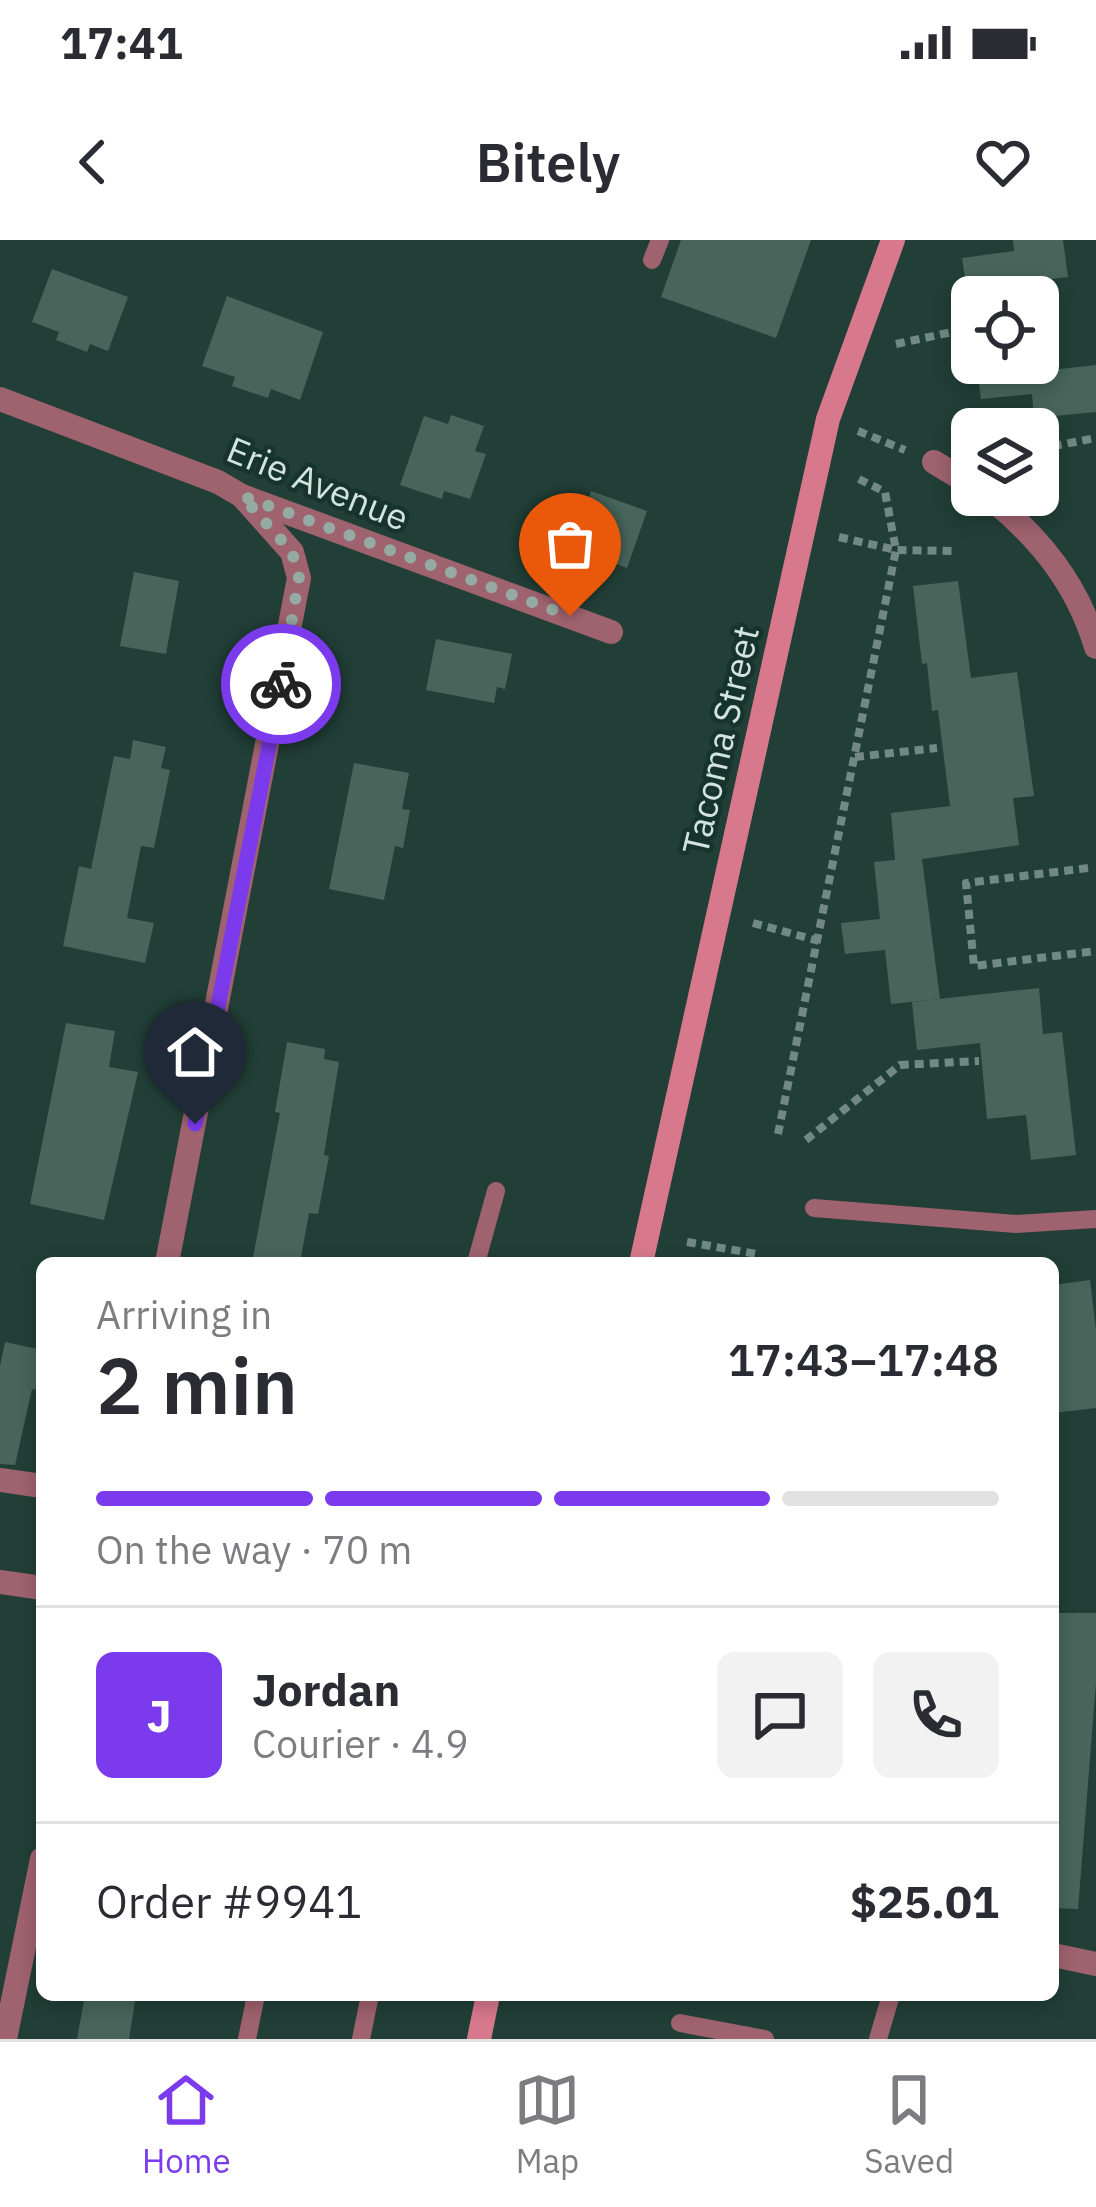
<!DOCTYPE html>
<html lang="en">
<head>
<meta charset="utf-8">
<style>
  body { margin:0; font-family:"IBM Plex Sans",sans-serif; background:#f2f2f3; color:#2b2b33; height:100vh; display:flex; flex-direction:column; font-size:45px; white-space:nowrap }
  * { box-sizing:border-box; margin:0 }
  p { font-size:39px; color:#7c7c81 }
  .icon { flex:none; width:66px; height:66px; fill:none; stroke:currentColor; stroke-width:2; stroke-linecap:round; stroke-linejoin:round }
  .map { position:relative; flex:1; overflow:hidden }
  .panel { position:absolute; left:36px; top:1017px; width:1023px; height:744px; display:flex; flex-direction:column; background:#fff; border-radius:18px; box-shadow:0 6px 18px #0003 }
  .panel>* { flex:none }
  .controls { position:absolute; left:951px; top:36px; display:grid; gap:24px }
  .controls a { display:grid; place-items:center; width:108px; height:108px; border-radius:18px; background:#fff; box-shadow:0 6px 18px #0003; font-size:60px }
  .pin { position:absolute; display:grid; place-items:center; width:102px; height:102px; color:#fff; margin:-123px -51px; border-radius:50% 50% 50% 0; rotate:-45deg; box-shadow:0 0 12px #0007 }
  .pin .icon { rotate:45deg }
  .courier { position:absolute; display:grid; place-items:center; width:120px; height:120px; margin:-60px; border:9px solid #7c3aed; border-radius:50%; background:#fff; color:#222; box-shadow:0 3px 15px #0007 }
  .head em { font-style:normal; font-weight:600 }
  .head div { display:flex; flex-direction:column-reverse }
  .head { display:flex; align-items:center; justify-content:space-between; height:204px; padding:0 60px }
  h1 { font-size:78px; font-weight:600; line-height:90px }
  .bar { display:grid; grid-template-columns:repeat(4,1fr); gap:18px 12px; align-content:center; height:144px; padding:0 60px }
  .bar i { height:15px; border-radius:9px; background:#e1e1e2 }
  .bar .active { background:#7c3aed }
  .bar p { grid-column:span 4 }
  .line { display:flex; align-items:center; gap:30px; padding:0 60px; border-top:3px solid #e1e1e2 }
  .line div { flex:1 }
  .round { display:grid; place-items:center; flex:none; width:126px; height:126px; border-radius:18px; background:#f2f2f3 }
  .status { display:flex; justify-content:space-between; align-items:center; height:84px; padding:0 60px; background:#fff; direction:ltr }
  .status svg { height:33px; fill:currentColor }
  header { display:flex; justify-content:space-between; align-items:center; height:156px; padding:0 60px; background:#fff; font-size:54px; font-weight:600 }
  .tabs { display:flex; justify-content:space-around; align-items:center; height:168px; border-top:3px solid #e1e1e2; background:#fff; font-size:33px; color:#7c7c81 }
  .tabs a { display:grid; justify-items:center; gap:6px }
  .tabs .active { color:#7c3aed }
  .map>svg:first-child { display:block }
  .building { fill:#47655b }
  .lines { fill:none; stroke-linecap:round; stroke-linejoin:round }
  .path { stroke:#718982; stroke-width:8; stroke-dasharray:9 6; stroke-linecap:butt }
  .lane { stroke:#9f626f; stroke-width:18 }
  .street { stroke:#9f626f; stroke-width:24 }
  .secondary { stroke:#d8788d; stroke-width:24 }
  .done { stroke:#95aaa3; stroke-width:12; stroke-dasharray:0 21.6 }
  .route { stroke:#7c3aed; stroke-width:15 }
  .labels { text-anchor:middle; dominant-baseline:central; stroke-width:9; stroke-linejoin:round; paint-order:stroke }
  .street-label { font-size:36px; fill:#d3e4de; stroke:#17342c }
</style>
</head>
<body>
<div class="status"><b>17:41</b><svg viewBox="0 0 49 12"><path d="M0 12V9h3v3zM5 12V6h3v6zM10 12V3h3v9zM15 12V0h3v12zM26 1h20v11H26zM47 4h2v5h-2z"/></svg></div>
<header><svg class="icon" aria-label="back" viewBox="0 0 24 24"><path d="M15 5l-7 7 7 7"/></svg>Bitely<svg class="icon" aria-label="heart" viewBox="0 0 24 24"><path d="M12 20l-8-8c-3-5 5-10 8-4 3-6 11-1 8 4z"/></svg></header>
<div class="map">
<svg width="1096" height="1799" viewBox="0 0 1096 1799">
  <rect width="100%" height="100%" fill="#213f36"/>
  <!-- building -->
  <g class="building">
    <polygon points="681,0 811,0 776,98 661,57"/>
    <polygon points="1013,0 1063,0 1068,37 1020,43 1022,57 968,57 962,18 1014,11"/>
    <polygon points="52,29 128,57 108,111 90,104 87,112 56,100 59,92 32,82"/>
    <polygon points="227,56 323,92 300,160 271,149 268,158 232,146 235,137 202,126"/>
    <polygon points="976,123 1032,123 1033,132 1096,125 1096,172 1034,178 1032,154 981,159"/>
    <polygon points="451,175 484,186 475,211 486,214 470,259 444,251 442,259 400,245 424,176 448,184"/>
    <polygon points="591,251 647,271 627,328 589,314 592,305 579,300"/>
    <polygon points="134,332 179,341 166,414 120,406"/>
    <polygon points="958,341 971,438 1017,432 1034,556 1013,558 1019,605 922,619 940,759 891,764 885,710 845,714 841,683 880,679 874,622 895,620 891,573 950,566 938,470 932,471 927,423 922,424 913,346"/>
    <polygon points="436,399 512,414 505,449 497,447 494,463 426,450"/>
    <polygon points="133,500 166,507 161,528 170,530 154,608 141,606 127,678 154,683 145,723 63,706 79,626 91,629 114,516 130,519"/>
    <polygon points="354,523 409,533 402,569 410,570 403,608 395,606 384,660 329,649"/>
    <polygon points="1039,748 1043,794 1062,792 1076,915 1031,920 1026,875 987,879 980,803 917,810 912,762"/>
    <polygon points="66,783 115,791 109,827 138,832 104,980 30,964"/>
    <polygon points="287,802 325,809 324,819 339,822 324,915 329,916 318,974 309,973 300,1023 252,1023 280,873 275,872"/>
    <polygon points="1090,1040 1096,1090 1096,1168 1053,1173 1053,1045"/>
    <polygon points="5,1102 42,1110 42,1151 32,1149 15,1225 0,1224 0,1126"/>
    <polygon points="1053,1373 1096,1373 1096,1443 1078,1669 1053,1668"/>
    <polygon points="85,1755 136,1755 129,1799 77,1799"/>
  </g>
  <g class="lines">
    <!-- path -->
    <g class="path">
      <polyline points="896,104 971,88"/>
      <polyline points="858,191 905,210"/>
      <polyline points="1038,209 1096,198"/>
      <polyline points="839,297 896,310 956,311"/>
      <polyline points="855,517 937,508"/>
      <polyline points="1088,628 966,643 974,726 1096,711"/>
      <polyline points="753,683 819,701"/>
      <polyline points="778,894 896,310 885,252 855,237"/>
      <polyline points="806,900 900,825 979,821"/>
      <polyline points="687,1002 757,1014"/>
    </g>
    <!-- lane -->
    <g class="lane">
      <polyline points="652,20 660,0"/>
      <polyline points="814,968 1016,984 1096,979"/>
      <polyline points="476,1023 496,951"/>
      <polyline points="680,1783 765,1799"/>
      <polyline points="247,1799 256,1755"/>
      <polyline points="361,1799 370,1755"/>
      <polyline points="878,1799 891,1755"/>
    </g>
    <!-- street -->
    <g class="street">
      <polyline points="0,159 218,242 242,256 611,392"/>
      <polyline points="934,222 972,245"/>
      <path d="M987,255C1039,297 1077,343 1096,407"/>
      <polyline points="167,1023 299,338 292,312 242,256"/>
      <polyline points="0,1240 42,1246"/>
      <polyline points="0,1342 42,1348"/>
      <polyline points="1053,1715 1096,1724"/>
      <polyline points="5,1799 42,1619"/>
    </g>
    <!-- secondary -->
    <g class="secondary">
      <polyline points="641,1023 828,179 893,0"/>
      <polyline points="479,1799 488,1755"/>
    </g>
  </g>
  <g class="lines">
    <!-- done -->
    <polyline class="done" points="281,444 299,338 292,312 242,256 570,376"/>
    <!-- route -->
    <polyline class="route" points="195,884 281,444"/>
  </g>
  <g class="labels">
    <!-- street labels -->
    <g class="street-label">
      <text transform="translate(318 243) rotate(22)">Erie Avenue</text>
      <text transform="translate(720 500) rotate(-77)">Tacoma Street</text>
    </g>
  </g>
</svg>
<div class="controls">
<a><svg class="icon" aria-label="locate" viewBox="0 0 24 24"><circle cx="12" cy="12" r="6"/><path d="M12 2v4M12 18v4M2 12h4M18 12h4"/></svg></a>
<a><svg class="icon" aria-label="layers" viewBox="0 0 24 24"><path d="M12 4l9 5-9 5-9-5zM3 14l9 5 9-5"/></svg></a>
</div>
<div class="pin" style="left:570px;top:376px;background:#ea580c"><svg class="icon" aria-label="bag" viewBox="0 0 24 24"><path d="M5 8h14l-1 12H6zM9 8a3 3 0 0 1 6 0"/></svg></div>
<div class="pin" style="left:195px;top:884px;background:#1f2937"><svg class="icon" aria-label="home" viewBox="0 0 24 24"><path d="M3 11l9-7 9 7M6 9v11h12V9"/></svg></div>
<div class="courier" style="left:281px;top:444px"><svg class="icon" aria-label="bike" viewBox="0 0 24 24"><circle cx="6" cy="16" r="4"/><circle cx="18" cy="16" r="4"/><path d="M6 16l4-8h5l3 8M10 8l3 8H6M13 5h3"/></svg></div>
<section class="panel">
<div class="head"><div><h1>2 min</h1><p>Arriving in</p></div><em>17:43–17:48</em></div>
<div class="bar"><i class="active"></i><i class="active"></i><i class="active"></i><i></i><p>On the way · 70 m</p></div>
<div class="line" style="height:216px"><b class="round" style="background:#7c3aed;color:#fff">J</b><div><b>Jordan</b><p>Courier · 4.9</p></div><a class="round"><svg class="icon" aria-label="chat" viewBox="0 0 24 24"><path d="M4 5h16v11H9l-5 4z"/></svg></a><a class="round"><svg class="icon" aria-label="phone" viewBox="0 0 24 24"><path d="M5 4h4l2 5-3 2q2 4 5 5l2-3 5 2v4C11 20 4 13 5 4z"/></svg></a></div>
<div class="line" style="height:156px"><div>Order #9941</div><b>$25.01</b></div>
</section>
</div>
<nav class="tabs">
<a class="active"><svg class="icon" aria-label="home" viewBox="0 0 24 24"><path d="M3 11l9-7 9 7M6 9v11h12V9"/></svg>Home</a>
<a><svg class="icon" aria-label="map" viewBox="0 0 24 24"><path d="M3 6l6-2 6 2 6-2v14l-6 2-6-2-6 2zM9 4v14M15 6v14"/></svg>Map</a>
<a><svg class="icon" aria-label="saved" viewBox="0 0 24 24"><path d="M7 4h10v16l-5-4-5 4z"/></svg>Saved</a>
</nav>
</body>
</html>
